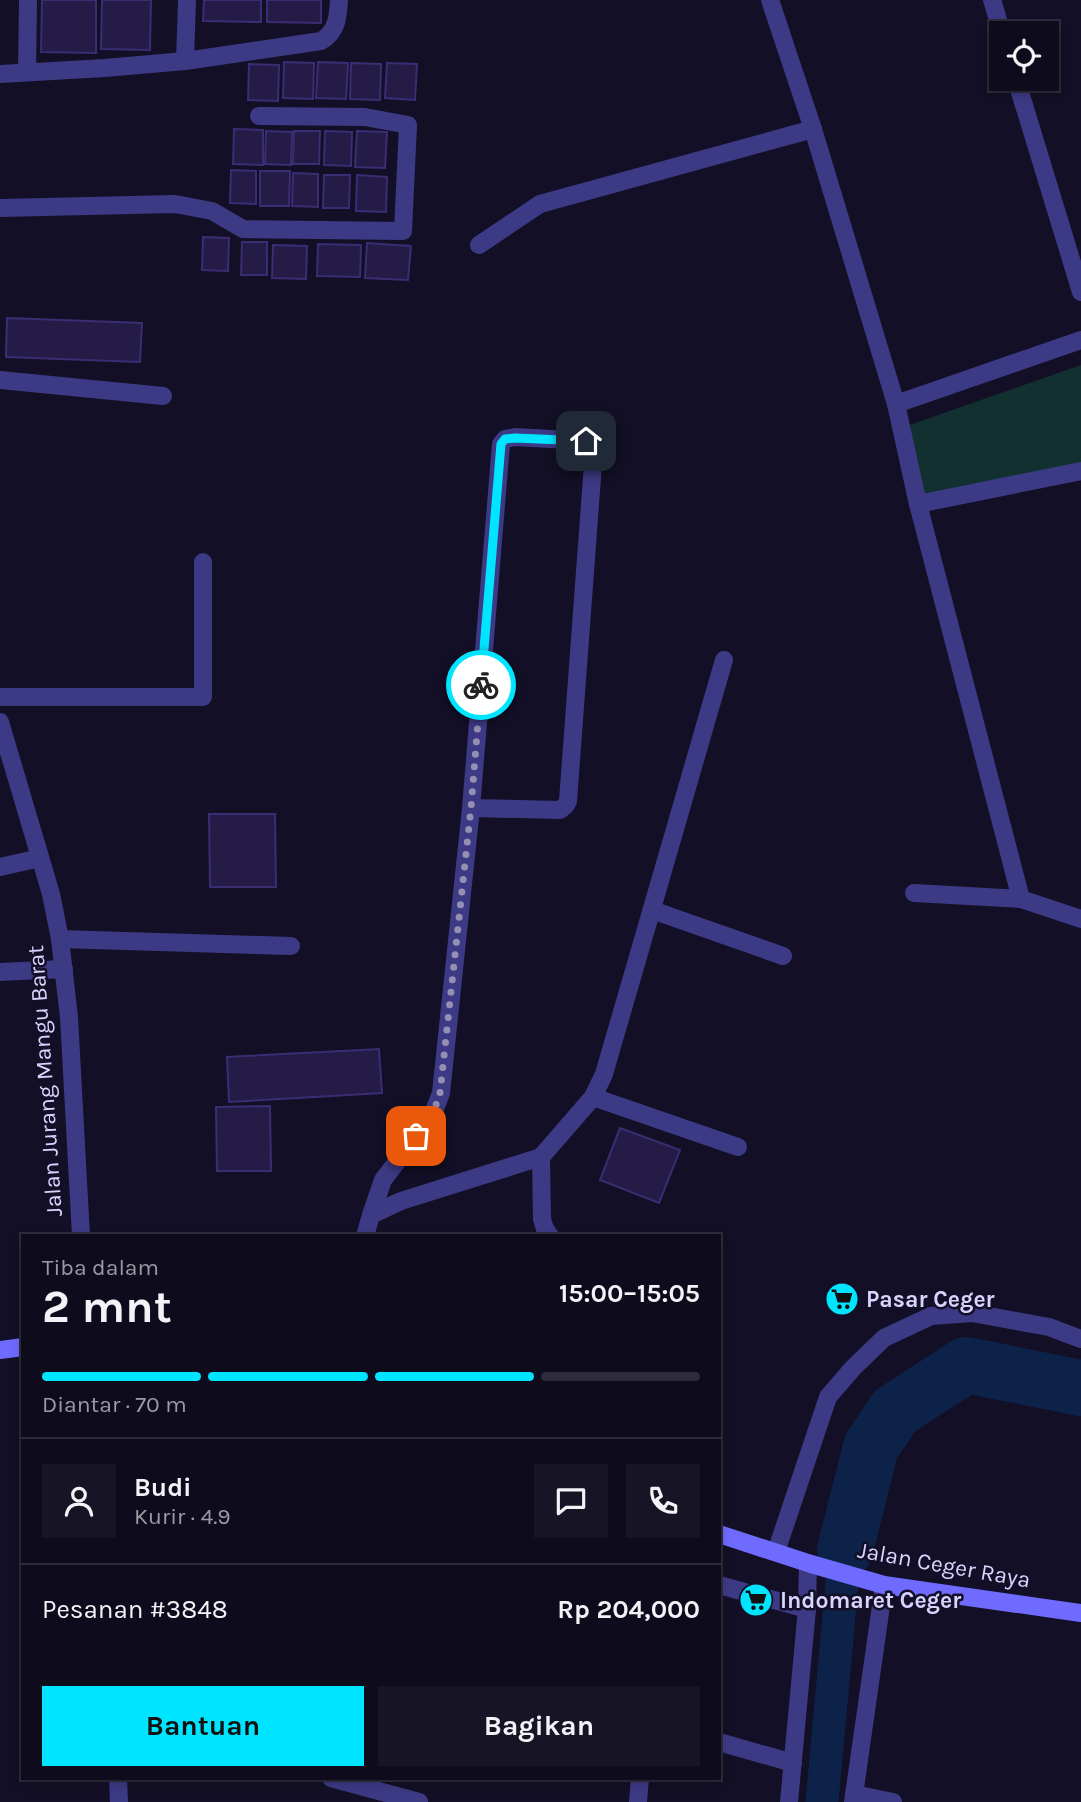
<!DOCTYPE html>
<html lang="id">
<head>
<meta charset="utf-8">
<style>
  body { margin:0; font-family:Karla,sans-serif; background:#171425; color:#f1f3f6; height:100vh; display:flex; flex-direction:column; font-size:26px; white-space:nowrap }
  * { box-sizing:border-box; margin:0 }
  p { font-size:23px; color:#9b9ba3 }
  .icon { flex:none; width:38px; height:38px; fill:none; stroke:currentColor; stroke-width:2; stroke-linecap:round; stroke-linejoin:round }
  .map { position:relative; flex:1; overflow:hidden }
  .panel { position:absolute; left:21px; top:1234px; width:700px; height:546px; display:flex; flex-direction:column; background:#0e0b1c; border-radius:0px; box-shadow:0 4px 10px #0003,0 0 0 2px #2e2b3b }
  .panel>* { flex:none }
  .tools { position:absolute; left:989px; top:21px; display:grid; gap:14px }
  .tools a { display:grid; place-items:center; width:70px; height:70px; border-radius:0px; background:#0e0b1c; box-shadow:0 4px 10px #0003,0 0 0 2px #2e2b3b; font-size:35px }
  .pin { position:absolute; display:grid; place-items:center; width:60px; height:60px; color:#fff; margin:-30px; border-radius:14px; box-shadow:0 4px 10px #0006 }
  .courier { position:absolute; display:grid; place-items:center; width:70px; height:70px; margin:-35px; border:5px solid #00e5ff; border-radius:50%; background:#fff; color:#222; box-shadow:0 2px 9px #0007 }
  .head em { font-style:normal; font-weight:700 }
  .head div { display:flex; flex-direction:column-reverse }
  .head { display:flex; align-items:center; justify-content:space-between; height:119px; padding:0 21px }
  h1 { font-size:46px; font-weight:700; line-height:52px }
  .bar { display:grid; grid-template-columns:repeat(4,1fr); gap:10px 7px; align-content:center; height:84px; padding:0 21px }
  .bar i { height:9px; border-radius:5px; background:#2e2b3b }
  .bar .current { background:#00e5ff }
  .bar p { grid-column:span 4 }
  .line { display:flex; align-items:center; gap:18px; padding:0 21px; border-top:2px solid #2e2b3b }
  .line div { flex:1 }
  .round { display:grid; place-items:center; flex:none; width:74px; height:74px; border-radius:0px; background:#171425 }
  .primary-button { display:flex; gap:14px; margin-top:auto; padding:14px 21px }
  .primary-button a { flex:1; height:80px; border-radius:0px; background:#00e5ff; color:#111; font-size:28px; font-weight:700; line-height:80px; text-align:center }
  .primary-button a+a { background:#171425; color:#f1f3f6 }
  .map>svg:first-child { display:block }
  .green { fill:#12302f }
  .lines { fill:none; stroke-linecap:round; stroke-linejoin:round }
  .canal { stroke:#0c2248; stroke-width:33 }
  .river { stroke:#0c2248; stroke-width:56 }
  .building { fill:#241b47; stroke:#3b2d73; stroke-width:2 }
  .service { stroke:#3d3a85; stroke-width:18 }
  .minor { stroke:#3d3a85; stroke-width:18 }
  .tertiary { stroke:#3d3a85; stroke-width:18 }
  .secondary { stroke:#6f6bff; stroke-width:18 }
  .done { stroke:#948fb3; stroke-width:7; stroke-dasharray:0 12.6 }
  .route { stroke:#00e5ff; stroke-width:9 }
  .labels { text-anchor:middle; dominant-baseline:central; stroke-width:5; stroke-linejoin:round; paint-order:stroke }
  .street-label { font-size:23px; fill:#d9d4ff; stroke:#130f26 }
  .poi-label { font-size:23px; font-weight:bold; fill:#d9d4ff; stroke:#130f26; text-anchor:start }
</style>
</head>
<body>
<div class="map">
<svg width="1081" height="1802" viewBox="0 0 1081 1802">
  <rect width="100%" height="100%" fill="#130f26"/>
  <!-- green -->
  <polygon class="green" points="1081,365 1081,471 918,504 901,428"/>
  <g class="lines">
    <!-- canal -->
    <polyline class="canal" points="822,1802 845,1550"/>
    <!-- river -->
    <polyline class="river" points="845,1550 871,1447 895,1411 966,1365 1081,1388"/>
  </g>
  <!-- building -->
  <g class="building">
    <polygon points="42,0 96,0 96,53 41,52"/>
    <polygon points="102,0 151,0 150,50 101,49"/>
    <polygon points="204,0 261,0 261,22 203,21"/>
    <polygon points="267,0 321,0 321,23 267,22"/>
    <polygon points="284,62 314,63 313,99 283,98"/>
    <polygon points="318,62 348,63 346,99 316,98"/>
    <polygon points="351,63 381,64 380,100 350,99"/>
    <polygon points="387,63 417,64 415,100 385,98"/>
    <polygon points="249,64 279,65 278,101 248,100"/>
    <polygon points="234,129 263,130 263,165 233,164"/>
    <polygon points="266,131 292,132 291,165 265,164"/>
    <polygon points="294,131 320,131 319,164 293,164"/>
    <polygon points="325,131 352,132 351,166 324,165"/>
    <polygon points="357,131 387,132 385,168 355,167"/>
    <polygon points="231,170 256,171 256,204 230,203"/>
    <polygon points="260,171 290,171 289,206 260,206"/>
    <polygon points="293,173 318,174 318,207 292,206"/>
    <polygon points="324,175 350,175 349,208 323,208"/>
    <polygon points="357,175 387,177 386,212 356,211"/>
    <polygon points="203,237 229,238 228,271 202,270"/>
    <polygon points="242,242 267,242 267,275 241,275"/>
    <polygon points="367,243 411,246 408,280 365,278"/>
    <polygon points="318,244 361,245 360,277 317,276"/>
    <polygon points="273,245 307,246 306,279 272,278"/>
    <polygon points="7,318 142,323 140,362 6,357"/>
    <polygon points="209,814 275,814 276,887 210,887"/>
    <polygon points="379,1049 382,1093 229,1102 227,1057"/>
    <polygon points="270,1106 271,1171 217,1171 216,1107"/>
    <polygon points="620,1128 680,1150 659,1203 600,1180"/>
  </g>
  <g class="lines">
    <!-- service -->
    <g class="service">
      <polyline points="371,1215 383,1180 433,1114 441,1093 471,808 501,444 505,439 515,437 586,441 592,448 593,464 568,801 566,805 560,810 471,808"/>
      <polyline points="776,1552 828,1397 853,1368 884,1338 931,1316 972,1313 1049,1327 1081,1339"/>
    </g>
    <!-- minor -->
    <g class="minor">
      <polyline points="770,0 813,129 896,404"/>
      <polyline points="992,0 1002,33"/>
      <polyline points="185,61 187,0"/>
      <polyline points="27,72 28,0"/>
      <path d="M0,74L105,68L185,61L321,41C337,32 338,17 339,0"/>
      <polyline points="1016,79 1081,292"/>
      <polyline points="0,208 175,204 212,211 243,229 403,231 408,125 365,117 259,116"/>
      <polyline points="479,245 540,204 813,129"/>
      <polyline points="0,380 163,396"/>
      <polyline points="918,504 1081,471"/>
      <polyline points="0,697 203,697 203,562"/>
      <polyline points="0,867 40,858"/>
      <polyline points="914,893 1021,899 918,504 896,404 1081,340"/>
      <polyline points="1021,899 1081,919"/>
      <polyline points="652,910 783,956"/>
      <polyline points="60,939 291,946"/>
      <polyline points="0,972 64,969"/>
      <polyline points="593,1097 738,1147"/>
      <polyline points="541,1157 593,1097 604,1074 724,660"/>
      <polyline points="541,1157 542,1219 545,1229 550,1236"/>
      <polyline points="365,1236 371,1215 401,1201 541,1157"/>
      <polyline points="719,1585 807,1609"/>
      <polyline points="719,1742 793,1763"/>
      <polyline points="331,1778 419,1802"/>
      <polyline points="854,1794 893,1802"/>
      <polyline points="638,1802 640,1778"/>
      <polyline points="789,1802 807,1609 808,1563"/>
      <polyline points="853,1802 884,1585"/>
    </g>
    <!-- tertiary -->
    <g class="tertiary">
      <polyline points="0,722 51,894 60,939 69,1017 81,1236"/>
      <polyline points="118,1778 119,1802"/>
    </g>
    <!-- secondary -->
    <g class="secondary">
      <polyline points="0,1350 23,1347"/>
      <polyline points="719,1534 811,1564 884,1585 1081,1613"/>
    </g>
  </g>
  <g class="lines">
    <!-- done -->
    <polyline class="done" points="416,1136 433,1114 440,1093 471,808 481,685"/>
    <!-- route -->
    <polyline class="route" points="481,685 501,444 505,439 515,438 586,441"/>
  </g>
  <!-- icons -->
  <defs>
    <symbol id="supermarket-disc" viewBox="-11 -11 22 22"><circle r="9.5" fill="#00e5ff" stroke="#130f26"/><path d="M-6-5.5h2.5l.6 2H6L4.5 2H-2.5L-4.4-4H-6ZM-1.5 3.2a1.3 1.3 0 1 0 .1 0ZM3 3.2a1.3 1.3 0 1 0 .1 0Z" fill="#111"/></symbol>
  </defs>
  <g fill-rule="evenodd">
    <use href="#supermarket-disc" x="823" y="1280" width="38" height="38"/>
    <use href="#supermarket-disc" x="737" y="1581" width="38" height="38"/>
  </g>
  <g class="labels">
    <!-- street labels -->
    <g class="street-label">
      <text transform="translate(45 1081) rotate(-94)">Jalan Jurang Mangu Barat</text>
      <text transform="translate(944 1565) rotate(10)">Jalan Ceger Raya</text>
    </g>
    <!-- poi labels -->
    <g class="poi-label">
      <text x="866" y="1299">Pasar Ceger</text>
      <text x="780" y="1600">Indomaret Ceger</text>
    </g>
  </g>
</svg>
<div class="tools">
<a><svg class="icon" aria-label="locate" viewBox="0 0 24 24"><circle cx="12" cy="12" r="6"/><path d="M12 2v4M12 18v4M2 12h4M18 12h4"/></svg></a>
</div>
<div class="pin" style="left:416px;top:1136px;background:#ea580c"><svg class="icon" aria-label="bag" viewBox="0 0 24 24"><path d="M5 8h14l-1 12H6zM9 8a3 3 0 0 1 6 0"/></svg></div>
<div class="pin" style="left:586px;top:441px;background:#1f2937"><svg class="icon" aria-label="home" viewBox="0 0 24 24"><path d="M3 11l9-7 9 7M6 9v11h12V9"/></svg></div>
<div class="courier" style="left:481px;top:685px"><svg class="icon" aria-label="bike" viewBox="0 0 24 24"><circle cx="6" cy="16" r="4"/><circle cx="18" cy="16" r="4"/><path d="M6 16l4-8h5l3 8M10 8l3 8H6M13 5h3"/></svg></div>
<section class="panel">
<div class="head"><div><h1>2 mnt</h1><p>Tiba dalam</p></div><em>15:00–15:05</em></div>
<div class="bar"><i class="current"></i><i class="current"></i><i class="current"></i><i></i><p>Diantar · 70 m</p></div>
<div class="line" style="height:126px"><a class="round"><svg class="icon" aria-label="person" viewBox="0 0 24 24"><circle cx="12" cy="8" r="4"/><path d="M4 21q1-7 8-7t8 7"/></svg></a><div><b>Budi</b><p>Kurir · 4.9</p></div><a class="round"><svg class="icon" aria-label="chat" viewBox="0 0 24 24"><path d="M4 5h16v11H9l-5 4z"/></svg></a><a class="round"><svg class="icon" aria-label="phone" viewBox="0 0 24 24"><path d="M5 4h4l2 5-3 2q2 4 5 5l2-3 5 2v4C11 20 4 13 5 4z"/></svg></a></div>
<div class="line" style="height:91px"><div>Pesanan #3848</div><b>Rp 204,000</b></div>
<div class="primary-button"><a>Bantuan</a><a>Bagikan</a></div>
</section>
</div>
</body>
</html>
